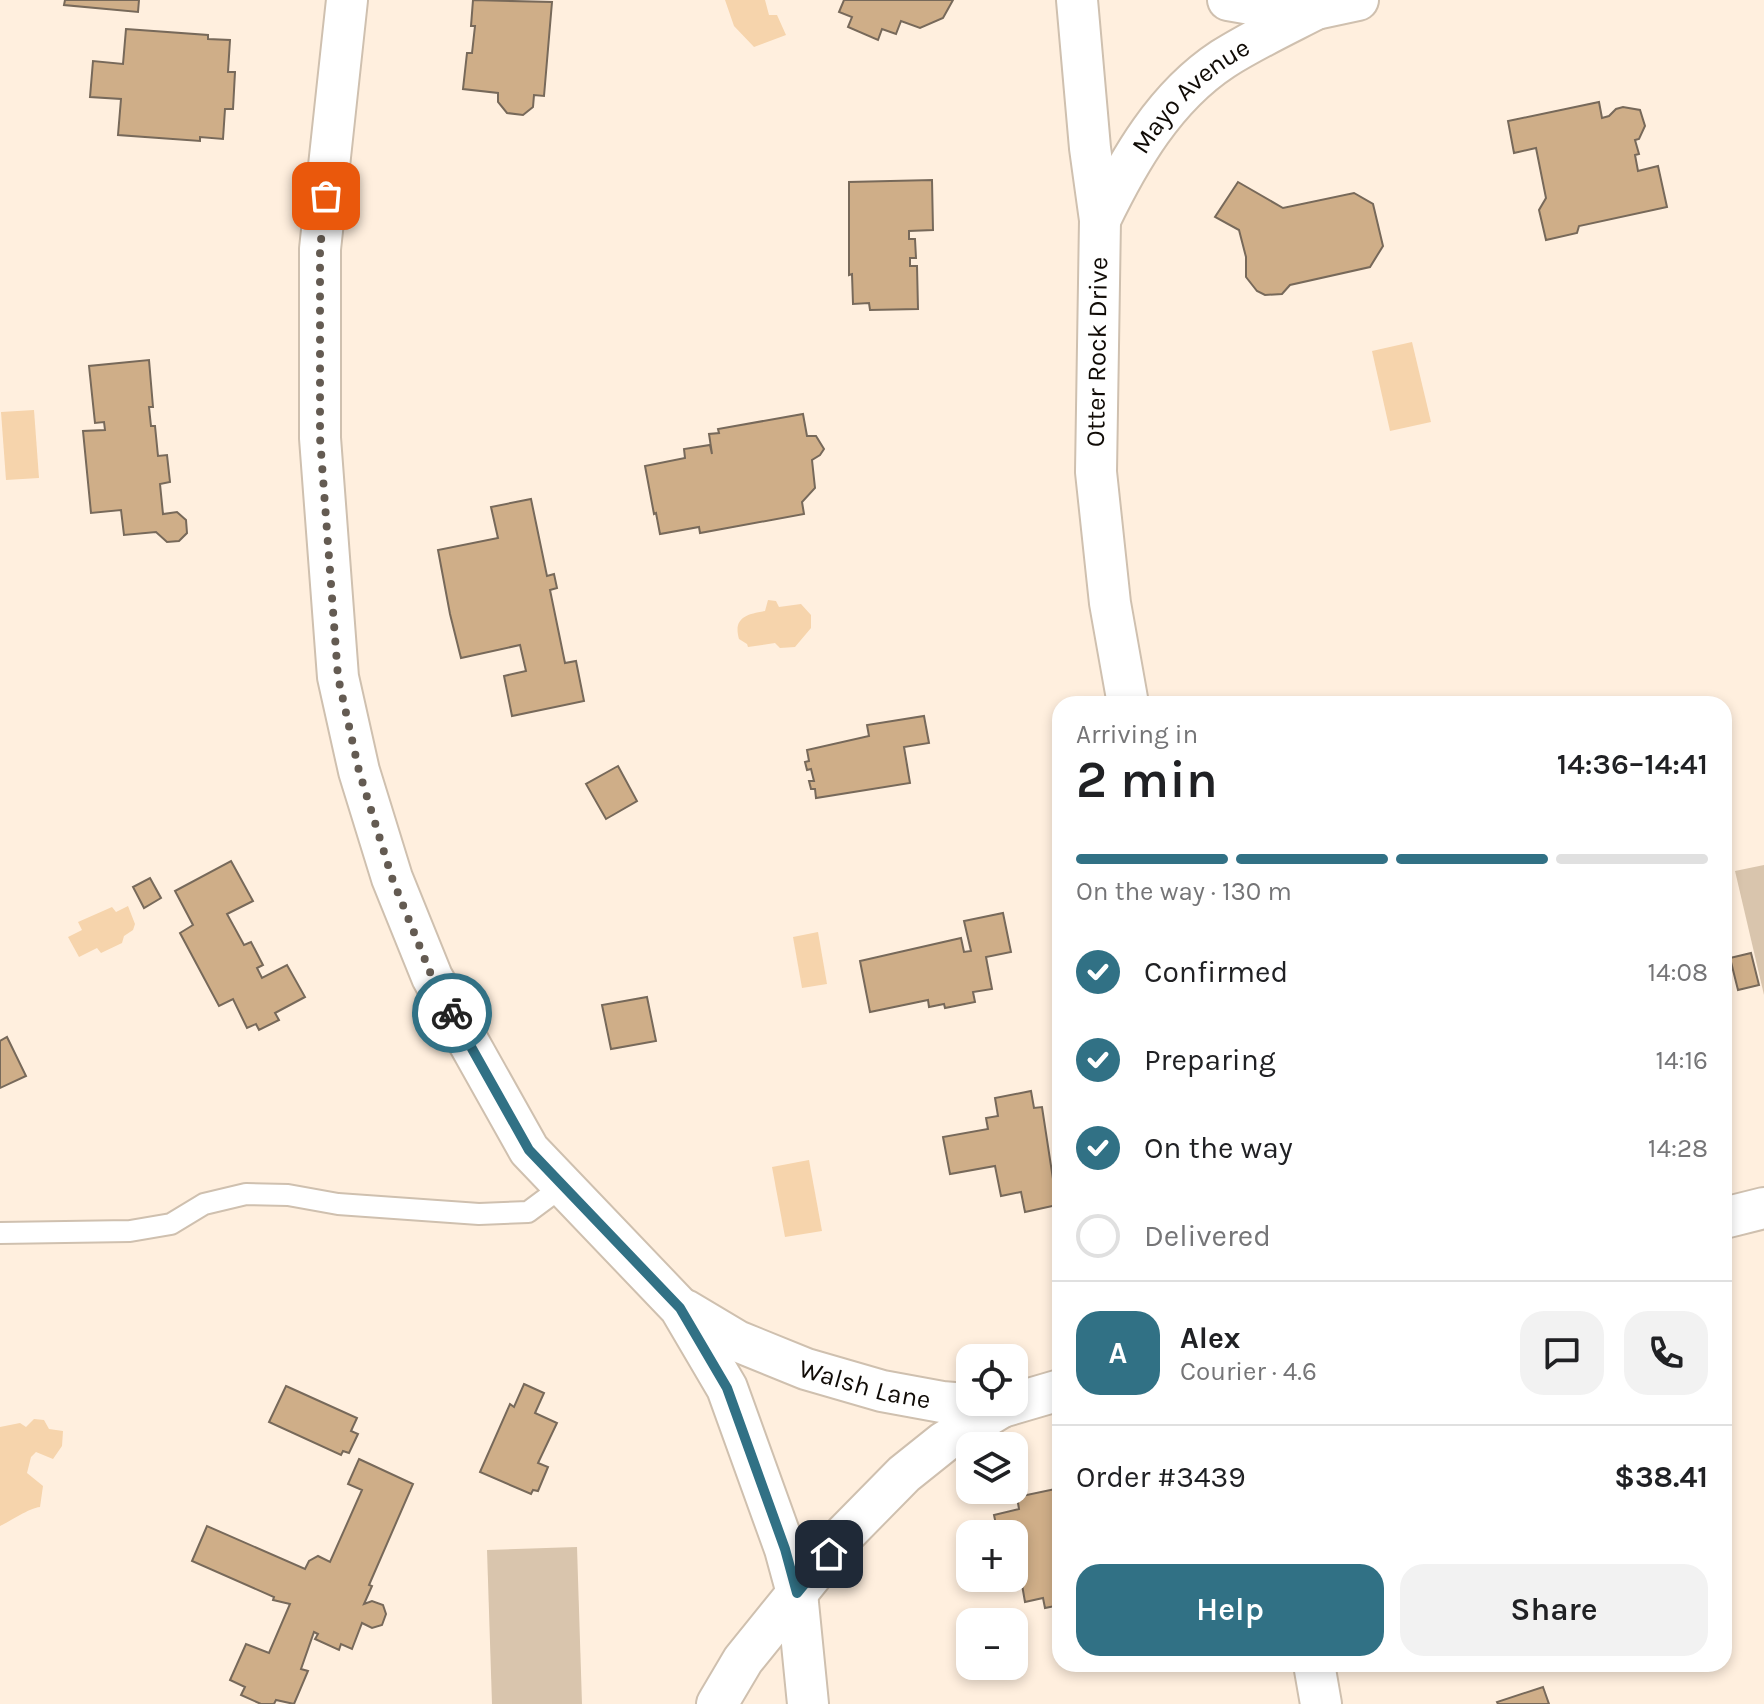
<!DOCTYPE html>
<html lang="en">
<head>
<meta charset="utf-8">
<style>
  body { margin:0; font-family:Karla,sans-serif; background:#f2f2f2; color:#202124; height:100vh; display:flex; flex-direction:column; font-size:30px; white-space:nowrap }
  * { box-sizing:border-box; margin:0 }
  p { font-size:26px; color:#757577 }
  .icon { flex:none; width:44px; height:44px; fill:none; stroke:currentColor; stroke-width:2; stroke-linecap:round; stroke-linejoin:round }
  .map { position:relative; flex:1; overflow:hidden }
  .drawer { position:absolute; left:1052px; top:696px; width:680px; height:976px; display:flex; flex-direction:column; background:#fff; border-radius:24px; box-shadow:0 4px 12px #0003 }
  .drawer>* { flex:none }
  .fabs { position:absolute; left:956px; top:1344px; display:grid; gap:16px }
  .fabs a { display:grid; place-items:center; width:72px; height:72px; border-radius:16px; background:#fff; box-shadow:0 4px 12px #0003; font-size:40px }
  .pin { position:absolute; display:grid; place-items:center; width:68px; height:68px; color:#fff; margin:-34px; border-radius:16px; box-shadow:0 4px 12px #0006 }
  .courier { position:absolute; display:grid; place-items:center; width:80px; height:80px; margin:-40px; border:6px solid #317185; border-radius:50%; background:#fff; color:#222; box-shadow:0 2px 10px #0007 }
  .headline em { font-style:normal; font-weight:600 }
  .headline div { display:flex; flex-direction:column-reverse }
  .headline { display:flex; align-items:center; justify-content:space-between; height:136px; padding:0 24px }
  h1 { font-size:52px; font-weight:600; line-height:60px }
  .bar { display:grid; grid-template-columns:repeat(4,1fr); gap:12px 8px; align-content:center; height:96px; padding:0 24px }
  .bar i { height:10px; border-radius:6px; background:#e0e0e0 }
  .bar .selected { background:#317185 }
  .bar p { grid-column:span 4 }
  .line { display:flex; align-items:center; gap:20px; padding:0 24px; border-top:2px solid #e0e0e0 }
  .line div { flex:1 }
  .round { display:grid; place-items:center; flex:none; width:84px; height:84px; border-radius:24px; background:#f2f2f2 }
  ol { padding:0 24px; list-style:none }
  li { display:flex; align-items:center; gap:24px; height:88px }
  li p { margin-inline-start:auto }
  li .icon { padding:8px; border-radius:50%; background:#317185; color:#fff; stroke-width:4 }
  li:last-child { color:#757577 }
  li i { width:44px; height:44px; border:4px solid #e0e0e0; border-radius:50% }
  .primary-button { display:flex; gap:16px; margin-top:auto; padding:16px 24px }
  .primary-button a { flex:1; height:92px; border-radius:24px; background:#317185; color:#fff; font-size:32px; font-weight:600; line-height:92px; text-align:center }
  .primary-button a+a { background:#f2f2f2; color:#202124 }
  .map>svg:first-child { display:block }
  .green { fill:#d9c5ad }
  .water { fill:#f6d4ac }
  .building { fill:#cfae88; stroke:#77695a; stroke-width:2 }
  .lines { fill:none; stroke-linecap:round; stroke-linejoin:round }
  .service-casing { stroke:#cfc0af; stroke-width:24 }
  .minor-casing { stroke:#cfc0af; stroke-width:44 }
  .service { stroke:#fff; stroke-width:20 }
  .minor { stroke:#fff; stroke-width:40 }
  .done { stroke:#645b52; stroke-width:8; stroke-dasharray:0 14.4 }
  .route { stroke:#317185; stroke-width:10 }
  .labels { text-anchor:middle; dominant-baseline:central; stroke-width:6; stroke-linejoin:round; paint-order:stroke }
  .street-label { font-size:26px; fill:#100b06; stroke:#fff }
</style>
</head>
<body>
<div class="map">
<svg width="1764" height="1704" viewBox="0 0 1764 1704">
  <rect width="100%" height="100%" fill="#ffefde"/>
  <!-- green -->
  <g class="green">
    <polygon points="1764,865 1764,995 1735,871"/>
    <polygon points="577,1547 582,1704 492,1704 487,1550"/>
  </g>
  <!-- water -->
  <g class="water">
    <polygon points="725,0 765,0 769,15 777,15 786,35 754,47 734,26"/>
    <polygon points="1412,342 1431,422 1390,431 1372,351"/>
    <polygon points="34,410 39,478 6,480 1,412"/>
    <path d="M768,600L776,601L779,607L801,604L811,615V628L795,647L780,648L775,643L748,647L747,644L739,639C733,618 746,614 765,611Z"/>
    <polygon points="128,906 135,924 133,930 124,936 122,943 101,953 97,948 79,957 68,937 82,930 78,922 112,907 116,912"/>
    <polygon points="818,932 827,984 802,988 793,937"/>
    <polygon points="809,1160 822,1231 785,1237 772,1167"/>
    <path d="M34,1419L44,1420L49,1429L63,1431L62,1446L53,1459L36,1452L31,1457L27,1473L43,1486L40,1507C29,1508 11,1521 0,1526V1427L20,1423L26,1427Z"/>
  </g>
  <!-- building -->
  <g class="building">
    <polygon points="65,0 139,0 138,12 64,5"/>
    <polygon points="473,0 552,2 544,96 534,95 533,107 523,115 507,113 498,102 498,93 463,89 467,53 472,53 475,26 471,26"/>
    <polygon points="844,0 953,0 943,18 920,28 901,21 896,34 882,29 878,40 848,27 852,17 839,12"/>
    <polygon points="126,29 208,35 208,39 230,40 228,72 235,72 233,109 225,109 223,139 200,137 200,141 118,135 121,99 90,97 93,61 123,64"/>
    <polygon points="1599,102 1602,118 1609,116 1616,109 1623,107 1640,110 1645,126 1639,139 1635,140 1639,154 1635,155 1638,171 1658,166 1667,207 1579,226 1577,233 1546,240 1539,210 1546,198 1536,148 1514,153 1508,121"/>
    <polygon points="932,180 933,230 909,231 909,239 915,239 916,258 910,258 910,266 917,266 918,309 870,310 869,303 853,304 852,274 849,275 849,182"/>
    <polygon points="1238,182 1283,208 1354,193 1373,204 1383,246 1370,267 1290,285 1282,294 1265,295 1257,291 1246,277 1246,257 1239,230 1215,217"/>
    <polygon points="149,360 153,407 149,407 151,426 155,426 158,456 167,455 170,482 160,484 163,514 177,512 186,520 187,533 179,541 167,542 156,532 124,535 121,510 91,513 83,431 105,430 104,422 95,423 89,366"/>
    <polygon points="803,414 807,436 816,436 824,449 820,455 812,460 815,488 802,502 804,514 700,533 699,527 660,534 656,513 654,514 645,466 685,458 684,449 710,445 712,454 709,434 719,433 718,429"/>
    <polygon points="531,499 547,576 554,574 557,588 550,590 565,663 576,661 584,701 512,716 504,676 526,671 520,645 461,658 450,614 438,550 498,538 491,507"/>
    <polygon points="924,716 929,743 904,747 910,783 816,798 815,789 811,789 809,781 814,781 811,769 807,770 805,762 809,761 807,750 869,736 867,725"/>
    <polygon points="618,766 637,801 606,819 586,784"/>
    <polygon points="231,861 253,901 227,914 244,945 251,942 263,965 257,968 262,978 287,965 305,997 275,1013 279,1020 259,1030 256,1024 247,1028 233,999 219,1006 180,933 193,925 175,891"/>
    <polygon points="150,878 161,898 144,908 133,887"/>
    <polygon points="1003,913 1011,952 986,957 992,989 973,992 975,1002 945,1008 944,1004 929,1007 928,1000 870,1012 860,961 961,938 964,952 971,951 964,921"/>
    <polygon points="1751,953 1759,985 1738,990 1730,958"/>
    <polygon points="647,997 656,1041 611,1049 602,1005"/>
    <polygon points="7,1037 26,1076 0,1088 0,1041"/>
    <polygon points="1031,1091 1034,1108 1042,1107 1057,1205 1025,1212 1021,1192 1001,1196 995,1166 950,1174 943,1137 988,1129 986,1118 998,1116 995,1098"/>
    <polygon points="524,1384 544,1393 535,1413 557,1423 538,1463 548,1467 538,1491 533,1490 531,1494 480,1472 510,1404 514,1407"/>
    <polygon points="286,1386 357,1418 351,1431 358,1434 349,1453 343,1451 341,1455 269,1422"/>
    <polygon points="359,1459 413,1484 369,1585 372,1586 364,1604 372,1601 383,1605 386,1614 382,1625 372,1628 362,1623 352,1649 341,1644 339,1650 315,1639 318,1634 314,1632 301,1669 308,1671 294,1704 276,1700 274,1704 261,1704 241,1695 245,1687 230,1680 246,1644 269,1653 290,1604 273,1600 274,1597 192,1561 207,1526 305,1569 309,1561 318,1556 330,1562 362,1490 348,1484"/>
    <polygon points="1060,1488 1060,1605 1045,1608 1043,1598 1025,1602 1021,1579 1016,1580 1014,1571 1014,1534 998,1534 994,1515 1019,1509 1017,1497"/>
    <polygon points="1543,1687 1549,1704 1498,1704 1497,1702"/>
  </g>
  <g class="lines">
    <defs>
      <polyline id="service" points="0,1233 130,1231 171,1224 204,1204 246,1194 288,1195 338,1204 479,1214 528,1212 563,1186"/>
      <g id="minor">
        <polyline points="347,0 320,249 320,438 338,677 359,771 392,878 432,977 529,1150 680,1308 727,1388 785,1549 797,1593 808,1704"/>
        <polyline points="1077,0 1090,148 1100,220 1096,472 1110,603 1128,704"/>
        <polyline points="1228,0 1268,7 1316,9 1358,0"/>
        <path id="s1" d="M1100,220C1129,160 1165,97 1223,59C1253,40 1285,25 1316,9"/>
        <polyline points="1724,1218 1764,1208"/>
        <path id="s2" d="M685,1310L737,1341L806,1369L882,1391L942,1402L1002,1407L1060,1390"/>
        <polyline points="1314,1664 1321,1704"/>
        <polyline points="717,1704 743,1660 845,1534 904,1474 944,1442 1002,1407"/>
      </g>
    </defs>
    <!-- service casing -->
    <use href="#service" class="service-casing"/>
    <!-- minor casing -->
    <use href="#minor" class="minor-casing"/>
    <!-- service -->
    <use href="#service" class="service"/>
    <!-- minor -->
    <use href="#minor" class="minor"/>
  </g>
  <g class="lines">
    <!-- done -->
    <polyline class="done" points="326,196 320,249 320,438 338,677 359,771 392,878 432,977 452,1013"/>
    <!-- route -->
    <polyline class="route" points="452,1013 529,1150 680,1308 727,1388 785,1549 797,1593 829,1554"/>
  </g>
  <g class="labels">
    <!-- street labels -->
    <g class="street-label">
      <text stroke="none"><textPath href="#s1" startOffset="156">Mayo Avenue</textPath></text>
      <text transform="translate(1097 352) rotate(-89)">Otter Rock Drive</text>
      <text stroke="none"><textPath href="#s2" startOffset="196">Walsh Lane</textPath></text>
    </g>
  </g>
</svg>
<div class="fabs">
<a><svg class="icon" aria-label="locate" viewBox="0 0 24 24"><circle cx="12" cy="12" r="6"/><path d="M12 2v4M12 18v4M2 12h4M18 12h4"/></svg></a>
<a><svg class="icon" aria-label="layers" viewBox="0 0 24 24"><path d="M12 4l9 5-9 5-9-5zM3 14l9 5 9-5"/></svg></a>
<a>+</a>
<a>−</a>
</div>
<div class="pin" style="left:326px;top:196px;background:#ea580c"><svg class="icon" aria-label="bag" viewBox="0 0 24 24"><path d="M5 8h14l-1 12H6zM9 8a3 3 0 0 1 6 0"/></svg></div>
<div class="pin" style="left:829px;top:1554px;background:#1f2937"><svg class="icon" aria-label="home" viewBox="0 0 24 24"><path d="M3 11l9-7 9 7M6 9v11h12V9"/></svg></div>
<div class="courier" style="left:452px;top:1013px"><svg class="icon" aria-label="bike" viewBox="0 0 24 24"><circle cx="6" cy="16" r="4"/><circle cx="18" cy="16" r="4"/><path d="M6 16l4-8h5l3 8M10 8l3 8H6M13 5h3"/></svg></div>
<section class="drawer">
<div class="headline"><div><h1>2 min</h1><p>Arriving in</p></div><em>14:36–14:41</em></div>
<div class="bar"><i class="selected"></i><i class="selected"></i><i class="selected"></i><i></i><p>On the way · 130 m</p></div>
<ol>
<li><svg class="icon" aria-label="check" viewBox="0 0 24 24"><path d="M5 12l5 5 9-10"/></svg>Confirmed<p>14:08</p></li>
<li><svg class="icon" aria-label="check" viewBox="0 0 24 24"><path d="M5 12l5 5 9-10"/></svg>Preparing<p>14:16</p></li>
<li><svg class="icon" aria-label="check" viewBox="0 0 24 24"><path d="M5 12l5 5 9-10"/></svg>On the way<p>14:28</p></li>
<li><i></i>Delivered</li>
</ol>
<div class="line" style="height:144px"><b class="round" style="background:#317185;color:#fff">A</b><div><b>Alex</b><p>Courier · 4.6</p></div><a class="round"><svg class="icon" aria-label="chat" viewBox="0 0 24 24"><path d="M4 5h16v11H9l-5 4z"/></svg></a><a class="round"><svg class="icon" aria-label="phone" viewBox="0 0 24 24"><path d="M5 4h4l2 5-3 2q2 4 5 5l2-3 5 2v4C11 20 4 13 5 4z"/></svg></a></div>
<div class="line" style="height:104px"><div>Order #3439</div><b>$38.41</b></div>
<div class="primary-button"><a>Help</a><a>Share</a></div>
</section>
</div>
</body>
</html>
